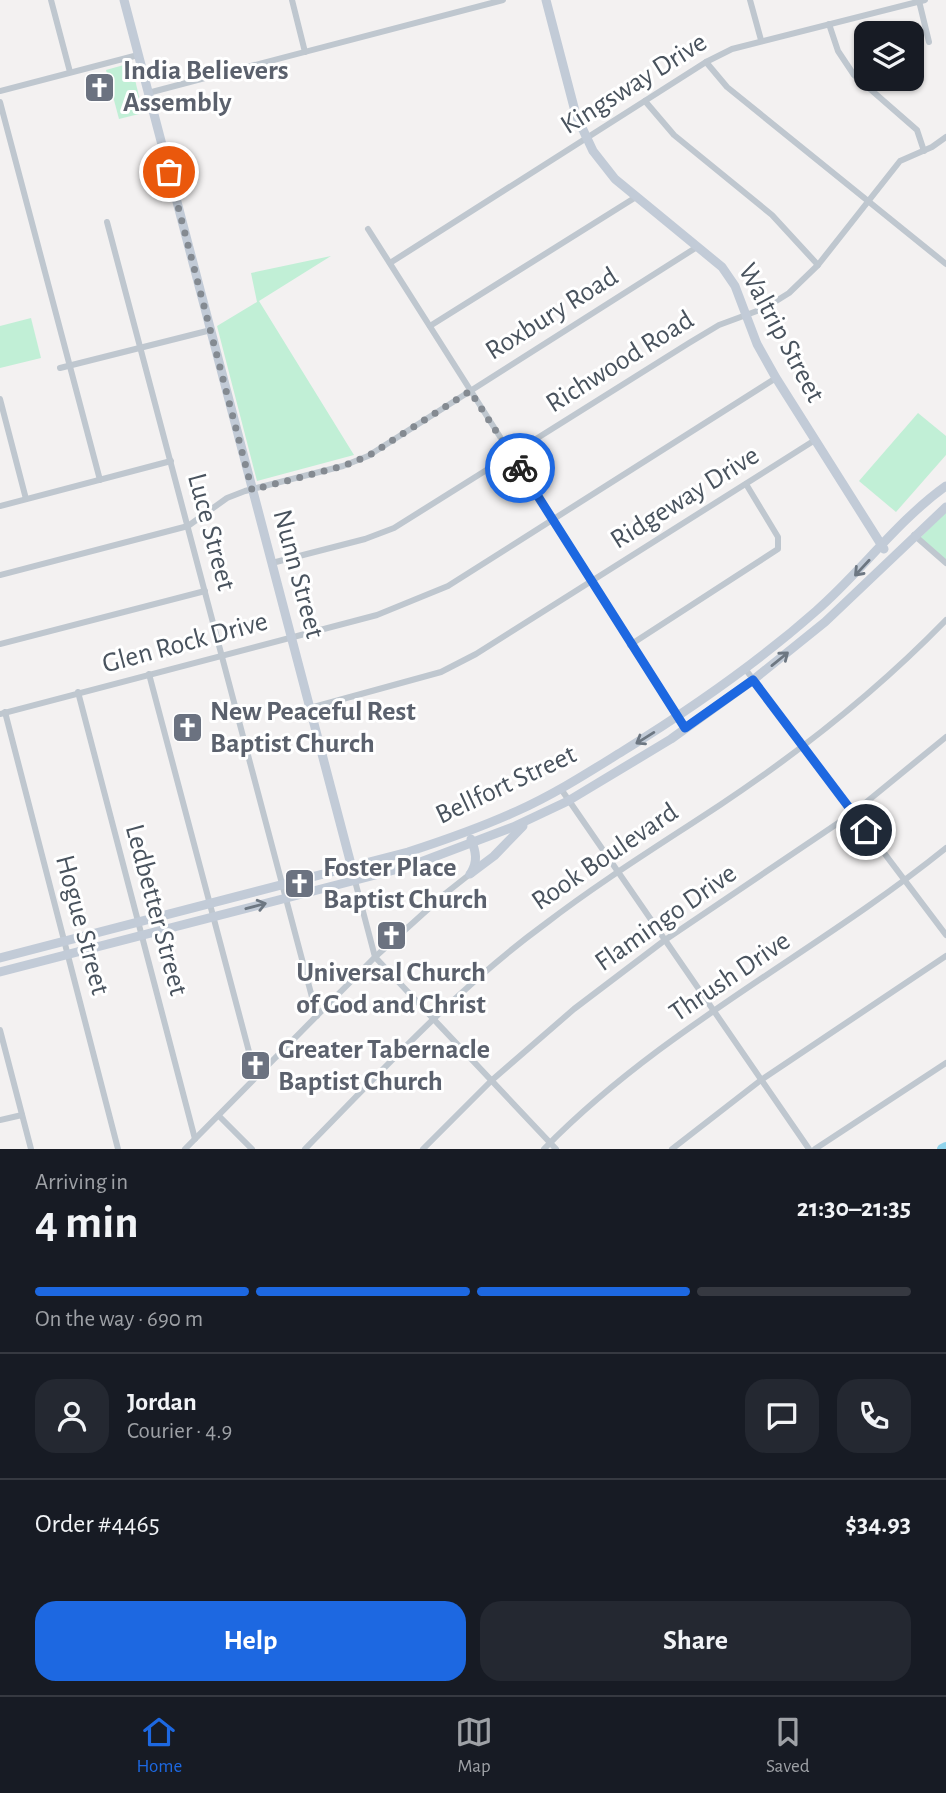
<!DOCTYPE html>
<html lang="en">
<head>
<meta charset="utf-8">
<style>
  body { margin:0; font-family:"Alegreya Sans",sans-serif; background:#242831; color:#f1f3f6; height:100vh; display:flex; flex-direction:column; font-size:26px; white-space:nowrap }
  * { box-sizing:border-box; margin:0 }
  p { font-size:23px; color:#9ea1a6 }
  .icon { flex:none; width:38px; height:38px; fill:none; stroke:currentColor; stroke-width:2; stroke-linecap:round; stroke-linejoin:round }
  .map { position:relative; height:1149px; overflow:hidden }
  .sheet { display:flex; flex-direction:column; background:#171b24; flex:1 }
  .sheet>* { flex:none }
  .buttons { position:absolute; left:854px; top:21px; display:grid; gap:14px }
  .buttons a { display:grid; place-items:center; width:70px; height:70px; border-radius:14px; background:#171b24; box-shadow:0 2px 5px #0004; font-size:35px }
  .pin { position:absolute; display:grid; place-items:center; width:60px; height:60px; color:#fff; margin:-30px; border:4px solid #fff; border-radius:50%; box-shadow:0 2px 7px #0007 }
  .courier { position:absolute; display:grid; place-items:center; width:70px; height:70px; margin:-35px; border:5px solid #1d68e1; border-radius:50%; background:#fff; color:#222; box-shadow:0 2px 9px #0007 }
  .overview em { font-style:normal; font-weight:700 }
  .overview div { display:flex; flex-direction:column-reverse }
  .overview { display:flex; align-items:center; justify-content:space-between; height:119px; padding:0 35px }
  h1 { font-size:46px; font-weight:700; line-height:52px }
  .bar { display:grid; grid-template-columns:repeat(4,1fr); gap:10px 7px; align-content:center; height:84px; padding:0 35px }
  .bar i { height:9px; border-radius:5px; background:#363941 }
  .bar .selected { background:#1d68e1 }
  .bar p { grid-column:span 4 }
  .line { display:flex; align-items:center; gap:18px; padding:0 35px; border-top:2px solid #363941 }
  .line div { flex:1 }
  .round { display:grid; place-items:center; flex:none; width:74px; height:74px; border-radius:21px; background:#242831 }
  .primary-button { display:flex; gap:14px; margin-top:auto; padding:14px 35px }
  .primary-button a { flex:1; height:80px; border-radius:21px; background:#1d68e1; color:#fff; font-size:28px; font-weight:700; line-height:80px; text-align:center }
  .primary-button a+a { background:#242831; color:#f1f3f6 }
  .dock { display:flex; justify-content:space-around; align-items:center; height:98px; border-top:2px solid #363941; background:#171b24; font-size:19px; color:#9ea1a6 }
  .dock a { display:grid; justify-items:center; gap:4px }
  .dock .selected { color:#1d68e1 }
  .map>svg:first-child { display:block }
  .green { fill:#c1efd6 }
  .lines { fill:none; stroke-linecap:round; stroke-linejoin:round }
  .river { stroke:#90d3eb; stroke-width:10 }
  .street { stroke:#bfc7cf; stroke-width:6 }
  .secondary { stroke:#c2cbd7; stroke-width:9 }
  .oneway { stroke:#6d7782 }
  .done { stroke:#848a91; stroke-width:7; stroke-dasharray:0 12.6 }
  .route { stroke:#1d68e1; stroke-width:9 }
  .labels { text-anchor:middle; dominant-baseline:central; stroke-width:6; stroke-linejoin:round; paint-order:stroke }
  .worship-label { font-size:28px; font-weight:bold; fill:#5b616d; stroke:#fff; text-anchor:start }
  .street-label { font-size:28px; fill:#49535e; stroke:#fff }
</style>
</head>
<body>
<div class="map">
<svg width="946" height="1149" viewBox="0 0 946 1149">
  <rect width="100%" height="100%" fill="#f3f1f1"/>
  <!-- green -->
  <g class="green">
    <polygon points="131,63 143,113 119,119 106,70"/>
    <polygon points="331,256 259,301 354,455 257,481 217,326 257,302 251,273"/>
    <polygon points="31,318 41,358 0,368 0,326"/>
    <polygon points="918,413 946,436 946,455 896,512 859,481"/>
    <polygon points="946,512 946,561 920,538"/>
  </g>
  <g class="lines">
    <!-- river -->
    <polyline class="river" points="942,1149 946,1147"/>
    <!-- street -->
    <g class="street">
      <polyline points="51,0 70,72"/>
      <polyline points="292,0 305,52"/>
      <polyline points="750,0 761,40"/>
      <polyline points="919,1 929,42"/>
      <polyline points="829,24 838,51 854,75 917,130 924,151"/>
      <polyline points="706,62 727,87 946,264"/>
      <polyline points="0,91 138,55"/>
      <polyline points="148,93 503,0"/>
      <polyline points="645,101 674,135 772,215 818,265"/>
      <polyline points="0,102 100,480"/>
      <polyline points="107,222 317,1016"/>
      <polyline points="368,229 685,728"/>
      <polyline points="390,263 706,62 732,49 925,0"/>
      <polyline points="430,326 636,197"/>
      <polyline points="60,368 211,330"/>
      <polyline points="0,399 26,499"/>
      <polyline points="0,506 171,461"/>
      <polyline points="914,535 946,563"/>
      <polyline points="272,563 365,539 394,528 689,343 719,325 765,308 789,293 818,265 900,161 932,147 946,137"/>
      <polyline points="0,575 188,526 227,498 245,491 343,466 368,456 697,247"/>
      <polyline points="0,644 205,591"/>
      <polyline points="630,645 778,549 778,537 746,484"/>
      <polyline points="746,670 946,935"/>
      <polyline points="149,674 252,1063 259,1072"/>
      <polyline points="78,692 195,1139"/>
      <polyline points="310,708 441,672 476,654 815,440"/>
      <polyline points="5,712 118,1149"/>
      <polyline points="0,714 377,615 448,586 776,378"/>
      <polyline points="561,789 809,1149"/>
      <polyline points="355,881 375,957 556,1149"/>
      <polyline points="0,1030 31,1149"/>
      <polyline points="219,1116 252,1149"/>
      <polyline points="0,1120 22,1115"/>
      <polyline points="185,1149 375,957 446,893 470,874"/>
      <path d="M305,1149C382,1071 456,989 545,924C601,881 661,844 720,805C801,751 878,690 946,620"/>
      <polyline points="423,1149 491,1081 574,1009 665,940 853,813 946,737"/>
      <path d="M544,1149C662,1028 816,953 946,848"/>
      <polyline points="672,1149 761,1080 946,956"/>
      <polyline points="815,1149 946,1063"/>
    </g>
    <!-- secondary -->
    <g class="secondary">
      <polyline points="124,0 353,872"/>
      <polyline points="546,0 576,115 593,151 615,179 722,267 735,286 757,344 776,378 884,549"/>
      <path d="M471,839C476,852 478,861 471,873"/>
      <polyline points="470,874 494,856 523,826"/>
      <path d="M0,958L408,852C445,840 482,827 517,811C555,794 589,772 623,751C691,709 756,664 816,611C861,572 897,521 946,486"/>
      <polyline points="0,972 410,866 513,827 568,801 671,739 753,680 825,622 946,507"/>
    </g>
  </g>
  <!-- one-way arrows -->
  <defs><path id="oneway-shaft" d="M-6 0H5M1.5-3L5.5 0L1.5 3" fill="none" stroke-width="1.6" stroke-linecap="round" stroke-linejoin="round" transform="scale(1.75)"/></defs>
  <g class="oneway">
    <use href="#oneway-shaft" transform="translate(862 568) rotate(133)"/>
    <use href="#oneway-shaft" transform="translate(780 659) rotate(-39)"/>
    <use href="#oneway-shaft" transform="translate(645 738) rotate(148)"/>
    <use href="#oneway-shaft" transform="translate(256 906) rotate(-15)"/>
  </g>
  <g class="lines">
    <!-- done -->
    <polyline class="done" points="169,172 252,490 343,466 368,456 470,391 520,468"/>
    <!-- route -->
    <polyline class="route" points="520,468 685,728 753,680 866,830"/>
  </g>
  <!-- icons -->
  <defs>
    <symbol id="church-square" viewBox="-11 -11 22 22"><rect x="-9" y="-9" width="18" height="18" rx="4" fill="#6b7280" stroke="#fff"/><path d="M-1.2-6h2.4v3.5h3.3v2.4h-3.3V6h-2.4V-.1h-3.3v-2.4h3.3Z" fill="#fff"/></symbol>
  </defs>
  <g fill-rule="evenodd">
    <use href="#church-square" x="82" y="70" width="35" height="35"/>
    <use href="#church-square" x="170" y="710" width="35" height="35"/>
    <use href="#church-square" x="282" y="866" width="35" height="35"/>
    <use href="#church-square" x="374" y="918" width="35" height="35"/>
    <use href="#church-square" x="238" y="1048" width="35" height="35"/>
  </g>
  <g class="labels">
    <!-- worship labels -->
    <g class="worship-label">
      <text x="123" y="71">India Believers<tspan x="123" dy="32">Assembly</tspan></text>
      <text x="210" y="712">New Peaceful Rest<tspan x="210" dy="32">Baptist Church</tspan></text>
      <text x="323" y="868">Foster Place<tspan x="323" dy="32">Baptist Church</tspan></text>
      <text x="391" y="973" text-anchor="middle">Universal Church<tspan x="391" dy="32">of God and Christ</tspan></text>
      <text x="278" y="1050">Greater Tabernacle<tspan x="278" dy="32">Baptist Church</tspan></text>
    </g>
    <!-- street labels -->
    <g class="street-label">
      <text transform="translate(634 84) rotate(-32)">Kingsway Drive</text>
      <text transform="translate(552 314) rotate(-32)">Roxbury Road</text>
      <text transform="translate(781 333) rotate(62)">Waltrip Street</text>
      <text transform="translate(620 362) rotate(-32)">Richwood Road</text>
      <text transform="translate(685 498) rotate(-32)">Ridgeway Drive</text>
      <text transform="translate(211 532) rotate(75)">Luce Street</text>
      <text transform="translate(298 574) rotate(75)">Nunn Street</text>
      <text transform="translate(185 643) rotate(-15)">Glen Rock Drive</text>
      <text transform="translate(506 785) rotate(-25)">Bellfort Street</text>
      <text transform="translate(605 857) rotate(-34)">Rook Boulevard</text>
      <text transform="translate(156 910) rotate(75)">Ledbetter Street</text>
      <text transform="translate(666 918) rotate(-35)">Flamingo Drive</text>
      <text transform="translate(82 925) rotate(75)">Hogue Street</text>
      <text transform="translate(730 977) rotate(-34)">Thrush Drive</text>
    </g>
  </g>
</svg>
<div class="buttons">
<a><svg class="icon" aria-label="layers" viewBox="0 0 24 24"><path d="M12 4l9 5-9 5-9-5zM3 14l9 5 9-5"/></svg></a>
</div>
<div class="pin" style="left:169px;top:172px;background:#ea580c"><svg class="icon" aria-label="bag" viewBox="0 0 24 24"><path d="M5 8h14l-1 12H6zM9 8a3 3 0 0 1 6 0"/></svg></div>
<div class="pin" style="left:866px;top:830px;background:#1f2937"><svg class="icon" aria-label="home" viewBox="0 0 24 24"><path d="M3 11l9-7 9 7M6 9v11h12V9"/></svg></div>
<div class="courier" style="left:520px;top:468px"><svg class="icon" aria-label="bike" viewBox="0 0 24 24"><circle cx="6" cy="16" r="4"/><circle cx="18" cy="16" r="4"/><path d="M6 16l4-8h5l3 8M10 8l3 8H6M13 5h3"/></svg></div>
</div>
<section class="sheet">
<div class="overview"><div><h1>4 min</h1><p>Arriving in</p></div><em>21:30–21:35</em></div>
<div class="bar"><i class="selected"></i><i class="selected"></i><i class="selected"></i><i></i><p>On the way · 690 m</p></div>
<div class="line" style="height:126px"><a class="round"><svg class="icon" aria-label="person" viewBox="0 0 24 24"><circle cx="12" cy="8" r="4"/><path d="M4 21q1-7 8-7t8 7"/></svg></a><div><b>Jordan</b><p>Courier · 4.9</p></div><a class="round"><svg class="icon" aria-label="chat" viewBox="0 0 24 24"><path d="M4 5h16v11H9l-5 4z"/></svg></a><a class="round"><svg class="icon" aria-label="phone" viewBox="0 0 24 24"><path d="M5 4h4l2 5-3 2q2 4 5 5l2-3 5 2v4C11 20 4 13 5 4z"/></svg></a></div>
<div class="line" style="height:91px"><div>Order #4465</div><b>$34.93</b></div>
<div class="primary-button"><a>Help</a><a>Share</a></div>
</section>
<nav class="dock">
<a class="selected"><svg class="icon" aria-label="home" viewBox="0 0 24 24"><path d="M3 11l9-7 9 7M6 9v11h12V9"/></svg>Home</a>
<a><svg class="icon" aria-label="map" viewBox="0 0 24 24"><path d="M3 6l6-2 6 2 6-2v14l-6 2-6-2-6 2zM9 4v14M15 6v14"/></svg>Map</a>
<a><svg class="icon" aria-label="saved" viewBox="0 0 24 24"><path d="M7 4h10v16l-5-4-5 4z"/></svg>Saved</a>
</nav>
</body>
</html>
